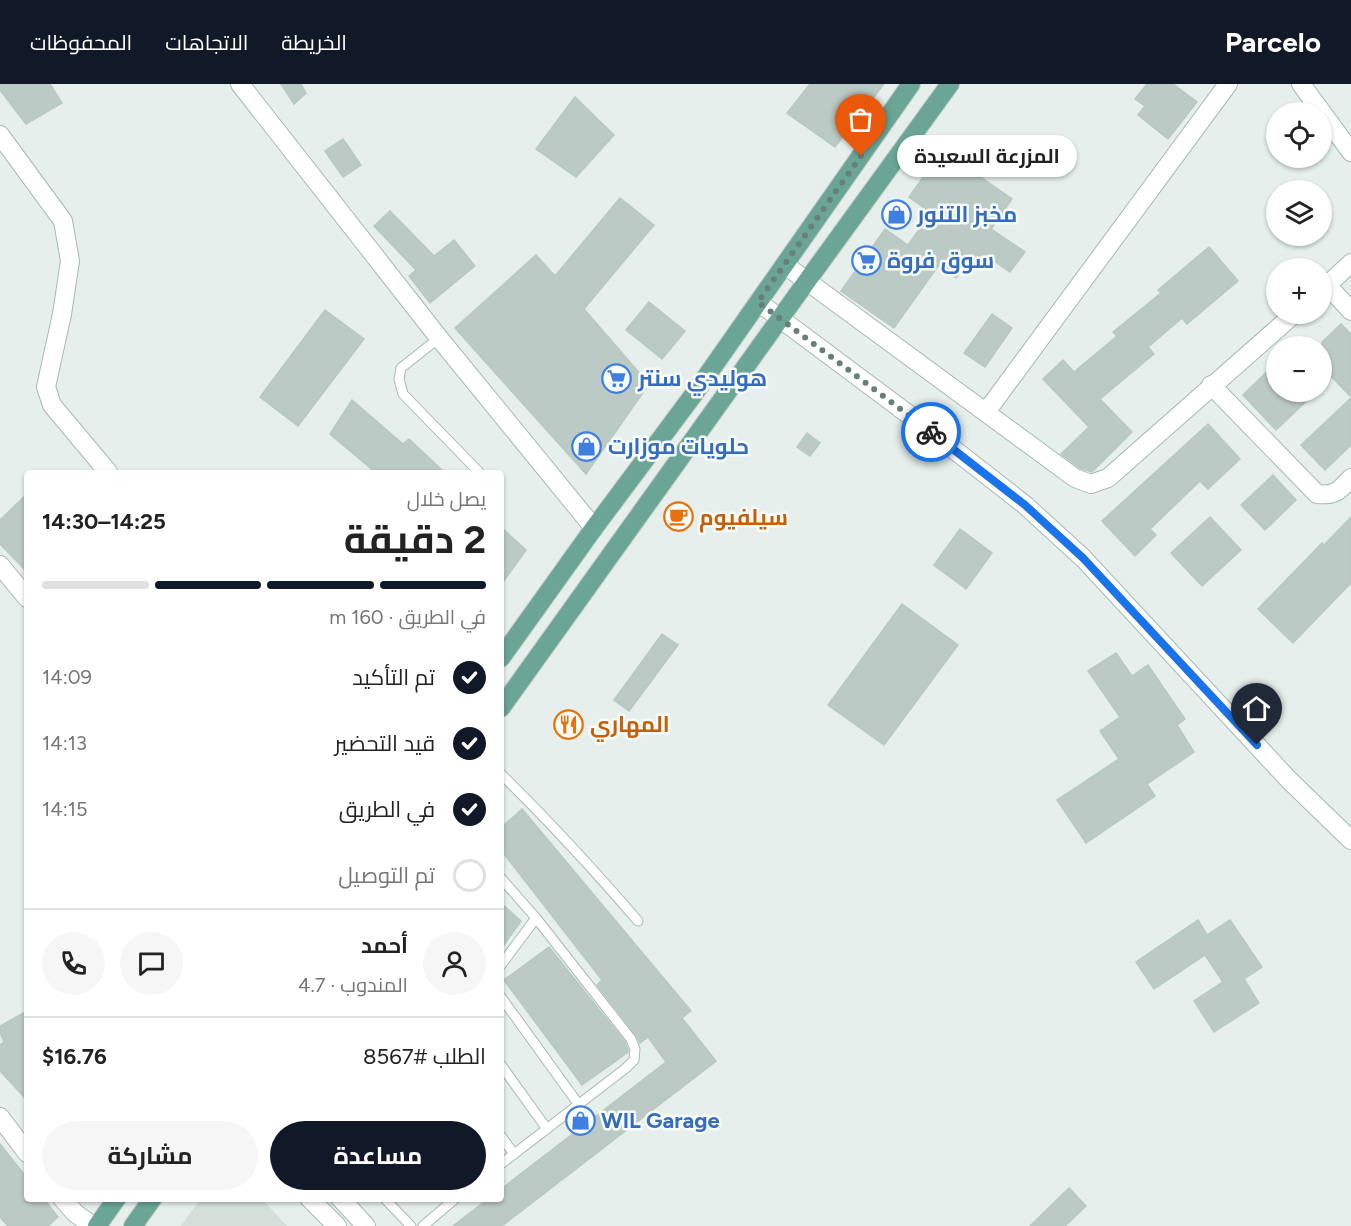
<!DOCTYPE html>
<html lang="ar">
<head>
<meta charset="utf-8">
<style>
  body { margin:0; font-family:Figtree,Cairo,sans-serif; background:#f6f6f6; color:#222; direction:rtl; height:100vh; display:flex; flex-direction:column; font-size:22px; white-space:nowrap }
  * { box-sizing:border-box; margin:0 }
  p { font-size:20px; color:#767676 }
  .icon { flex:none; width:33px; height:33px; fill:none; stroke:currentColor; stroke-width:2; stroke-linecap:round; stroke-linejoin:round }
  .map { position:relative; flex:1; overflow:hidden; direction:ltr }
  .panel { position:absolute; left:24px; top:386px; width:480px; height:732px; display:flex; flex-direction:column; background:#fff; border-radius:6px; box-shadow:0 2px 4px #0004; direction:rtl }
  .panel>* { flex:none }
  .buttons { position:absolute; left:1266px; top:18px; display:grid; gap:12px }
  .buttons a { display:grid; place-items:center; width:66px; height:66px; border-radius:50%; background:#fff; box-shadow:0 2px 4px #0004; font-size:30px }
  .pin { position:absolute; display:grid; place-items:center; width:51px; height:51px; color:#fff; margin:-62px -26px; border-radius:50% 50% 50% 0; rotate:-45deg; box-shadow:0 0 6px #0007 }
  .pin .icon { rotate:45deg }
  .courier { position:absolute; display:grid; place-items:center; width:60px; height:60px; margin:-30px; border:4px solid #1a73e8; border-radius:50%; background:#fff; color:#222; box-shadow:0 2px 8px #0007 }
  .bubble { position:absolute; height:42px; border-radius:21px; background:#fff; box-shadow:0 2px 4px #0004; font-size:20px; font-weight:700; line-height:42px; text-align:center; direction:rtl }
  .headline em { font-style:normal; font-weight:700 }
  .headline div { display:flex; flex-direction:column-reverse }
  .headline { display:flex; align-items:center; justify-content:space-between; height:102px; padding:0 18px }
  h1 { font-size:39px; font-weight:700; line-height:45px }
  .bar { display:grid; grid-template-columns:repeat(4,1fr); gap:9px 6px; align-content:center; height:72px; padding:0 18px }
  .bar i { height:8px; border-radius:4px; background:#e0e0e0 }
  .bar .current { background:#111827 }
  .bar p { grid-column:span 4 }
  .line { display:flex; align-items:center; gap:15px; padding:0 18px; border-top:2px solid #e0e0e0 }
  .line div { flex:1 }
  .round { display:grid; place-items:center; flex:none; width:63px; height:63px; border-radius:32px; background:#f6f6f6 }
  ol { padding:0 18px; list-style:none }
  li { display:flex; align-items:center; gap:18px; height:66px }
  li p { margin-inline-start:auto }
  li .icon { padding:6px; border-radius:50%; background:#111827; color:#fff; stroke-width:4 }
  li:last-child { color:#767676 }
  li i { width:33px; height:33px; border:3px solid #e0e0e0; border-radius:50% }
  .action { display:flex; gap:12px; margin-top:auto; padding:12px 18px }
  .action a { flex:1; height:69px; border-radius:36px; background:#111827; color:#fff; font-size:24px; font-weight:700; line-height:69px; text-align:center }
  .action a+a { background:#f6f6f6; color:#222 }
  header { display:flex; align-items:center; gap:36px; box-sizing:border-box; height:84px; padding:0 30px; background:#111827; color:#fff }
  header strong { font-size:28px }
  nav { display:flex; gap:33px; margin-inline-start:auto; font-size:21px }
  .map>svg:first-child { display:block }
  .built { fill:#d4dfda }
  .building { fill:#bbcac4; stroke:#b8c9c2; stroke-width:1.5 }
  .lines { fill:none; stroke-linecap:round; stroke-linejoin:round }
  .lane-casing { stroke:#a8b8b2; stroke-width:11 }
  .street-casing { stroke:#a8b8b2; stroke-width:20 }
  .primary-casing { stroke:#c2cac8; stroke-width:20 }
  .lane { stroke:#fff; stroke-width:9 }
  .street { stroke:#fff; stroke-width:18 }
  .primary { stroke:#6aa596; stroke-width:18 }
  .done { stroke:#687f78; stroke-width:6; stroke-dasharray:0 10.8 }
  .route { stroke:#1a73e8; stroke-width:8 }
  .labels { text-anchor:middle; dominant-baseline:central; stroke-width:5; stroke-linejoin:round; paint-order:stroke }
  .shop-label { font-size:22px; font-weight:bold; fill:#366cbe; stroke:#f7fbf9; text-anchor:start }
  .food-label { font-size:22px; font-weight:bold; fill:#c56008; stroke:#f7fbf9; text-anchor:start }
</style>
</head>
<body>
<header>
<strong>Parcelo</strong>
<nav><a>الخريطة</a><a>الاتجاهات</a><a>المحفوظات</a></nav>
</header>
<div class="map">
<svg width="1351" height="1142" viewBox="0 0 1351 1142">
  <rect width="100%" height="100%" fill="#e6efeb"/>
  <!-- built -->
  <polygon class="built" points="201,1114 262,1115 287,1142 181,1142"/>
  <!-- building -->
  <g class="building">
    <polygon points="0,0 50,0 62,19 26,40 0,6"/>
    <polygon points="281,0 301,0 306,9 294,20"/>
    <polygon points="810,0 884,0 835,63 787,29"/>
    <polygon points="1147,0 1173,0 1197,18 1168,55 1138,31 1145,22 1135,15"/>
    <polygon points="575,13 614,51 576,93 536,65"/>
    <polygon points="343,55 361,81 343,93 325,67"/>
    <polygon points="942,66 1012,115 991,145 1025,168 1010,188 988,173 982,182 970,173 956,194 938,182 894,244 841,207 885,145 908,161 931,129 909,113"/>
    <polygon points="620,114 654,141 584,225 649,300 586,390 455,244 536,171 555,192"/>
    <polygon points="390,127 434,172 454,156 475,182 430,219 409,192 416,186 374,142"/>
    <polygon points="1209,163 1238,197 1187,240 1182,234 1148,263 1154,270 1100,315 1132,348 1092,388 1080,384 1061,370 1089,343 1043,295 1063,276 1074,288 1117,252 1113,248 1161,209 1158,206"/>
    <polygon points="649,218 685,247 662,275 626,246"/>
    <polygon points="325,226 364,255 298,342 260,313"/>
    <polygon points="992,230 1012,244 985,283 964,269"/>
    <polygon points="1341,240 1351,250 1351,313 1322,283 1322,258"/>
    <polygon points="1276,279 1276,308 1316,308 1276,346 1243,311"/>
    <polygon points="1351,314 1351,361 1325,386 1301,361"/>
    <polygon points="352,316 403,360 409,355 444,388 375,388 330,350"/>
    <polygon points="1208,340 1240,375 1208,405 1200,397 1150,445 1156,451 1135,472 1102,437"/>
    <polygon points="807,349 820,359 810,372 797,363"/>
    <polygon points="1273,391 1296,416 1265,446 1241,421"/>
    <polygon points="27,410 27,488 0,460 0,436"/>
    <polygon points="1210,433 1241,466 1202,502 1171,469"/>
    <polygon points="1351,433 1351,499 1293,559 1258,525 1322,459 1324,461"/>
    <polygon points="501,443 526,466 501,501"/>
    <polygon points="960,445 992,469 966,505 934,481"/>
    <polygon points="902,520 958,561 884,661 828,621"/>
    <polygon points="662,550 678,561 629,627 614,616"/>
    <polygon points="1116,569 1132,592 1148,581 1185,635 1177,641 1194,668 1147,700 1155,712 1086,759 1057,716 1119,675 1100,647 1120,633 1088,587"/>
    <polygon points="522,725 691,927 682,934 716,977 502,1142 453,1142 489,1114 501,1114 501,1105 666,978 648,953 640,959 636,951 597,901 602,896 501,766 501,744"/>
    <polygon points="501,819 521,837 501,865"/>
    <polygon points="1198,836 1207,851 1230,836 1262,883 1244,895 1259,919 1214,948 1194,917 1223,898 1205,871 1154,905 1136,878"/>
    <polygon points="549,863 625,958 628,966 628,968 582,1001 504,896"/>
    <polygon points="27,927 27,1016 0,987 0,961 4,958 0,948 0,942"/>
    <polygon points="0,1060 27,1094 27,1114 43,1114 58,1133 48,1142 8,1142 0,1133"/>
    <polygon points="1069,1104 1086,1122 1065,1142 1030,1142"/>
  </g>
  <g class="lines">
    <defs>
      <g id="lane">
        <polyline points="439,254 401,284 399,295 403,310 479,388"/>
        <path d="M501,690C549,737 594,786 638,837"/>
        <polyline points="501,794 536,834 501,881"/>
        <polyline points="501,913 579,1021"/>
        <polyline points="501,981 547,1045"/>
        <polyline points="501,1052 514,1070"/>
        <polyline points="501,1080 626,984 634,976 635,965 631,955 536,834"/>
        <polyline points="384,1114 411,1142"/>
        <polyline points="423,1142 456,1114"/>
      </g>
      <g id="street">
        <polyline points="240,0 439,254 594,444"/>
        <polyline points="1301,0 1351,68"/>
        <polyline points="0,51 63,137 70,177 62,230 46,303 52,321 108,388"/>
        <polyline points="785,181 1075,394 1091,400 1108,394 1294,230"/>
        <polyline points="1327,201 1351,227"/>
        <polyline points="1322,206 1351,179"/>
        <polyline points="758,218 920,339 1025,421 1083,474 1289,696 1351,756"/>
        <path d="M1211,301L1317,410C1335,412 1339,407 1351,394"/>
        <polyline points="986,328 1228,0"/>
        <polyline points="0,481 27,514"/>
        <polyline points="0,1033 27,1069"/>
        <polyline points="62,1114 75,1129 93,1142"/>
        <polyline points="309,1114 337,1142"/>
        <polyline points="340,1114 366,1142"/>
      </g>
      <g id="primary">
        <polyline points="501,574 594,444 694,310 911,0"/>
        <polyline points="501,624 807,197 950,0"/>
        <polyline points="97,1142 117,1114"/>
        <polyline points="133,1142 153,1114"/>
      </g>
    </defs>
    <!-- lane casing -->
    <use href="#lane" class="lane-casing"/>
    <!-- street casing -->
    <use href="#street" class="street-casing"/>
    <!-- primary casing -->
    <use href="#primary" class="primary-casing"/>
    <!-- lane -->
    <use href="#lane" class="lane"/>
    <!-- street -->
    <use href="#street" class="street"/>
    <!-- primary -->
    <use href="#primary" class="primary"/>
  </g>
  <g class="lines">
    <!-- done -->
    <polyline class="done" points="861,72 758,218 931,348"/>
    <!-- route -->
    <polyline class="route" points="931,348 1025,421 1083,474 1257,661"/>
  </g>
  <!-- icons -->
  <defs>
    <symbol id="shop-ring" viewBox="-11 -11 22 22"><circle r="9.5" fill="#f7fbf9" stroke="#3f7fe0" stroke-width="1.5"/><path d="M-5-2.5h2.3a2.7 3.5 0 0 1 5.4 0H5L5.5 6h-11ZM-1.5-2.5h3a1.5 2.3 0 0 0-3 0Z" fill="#3f7fe0"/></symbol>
    <symbol id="supermarket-ring" viewBox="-11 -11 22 22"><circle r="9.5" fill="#f7fbf9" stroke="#3f7fe0" stroke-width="1.5"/><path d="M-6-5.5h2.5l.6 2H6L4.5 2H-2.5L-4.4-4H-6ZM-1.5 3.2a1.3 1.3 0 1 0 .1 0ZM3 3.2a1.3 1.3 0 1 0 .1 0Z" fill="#3f7fe0"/></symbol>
    <symbol id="cafe-ring" viewBox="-11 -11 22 22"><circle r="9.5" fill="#f7fbf9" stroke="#e8710a" stroke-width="1.5"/><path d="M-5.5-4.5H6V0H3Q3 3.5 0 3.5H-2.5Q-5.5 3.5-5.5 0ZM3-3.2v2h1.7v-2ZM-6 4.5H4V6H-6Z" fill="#e8710a"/></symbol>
    <symbol id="restaurant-ring" viewBox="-11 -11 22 22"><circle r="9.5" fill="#f7fbf9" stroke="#e8710a" stroke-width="1.5"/><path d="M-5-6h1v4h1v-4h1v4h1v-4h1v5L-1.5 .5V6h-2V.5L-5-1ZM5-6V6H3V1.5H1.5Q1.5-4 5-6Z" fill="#e8710a"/></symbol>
  </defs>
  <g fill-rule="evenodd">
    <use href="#shop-ring" x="880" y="114" width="33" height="33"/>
    <use href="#supermarket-ring" x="850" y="160" width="33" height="33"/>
    <use href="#supermarket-ring" x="600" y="278" width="33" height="33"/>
    <use href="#shop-ring" x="570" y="346" width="33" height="33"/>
    <use href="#cafe-ring" x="662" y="416" width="33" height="33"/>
    <use href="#restaurant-ring" x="552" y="624" width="33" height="33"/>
    <use href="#shop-ring" x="564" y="1020" width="33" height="33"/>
  </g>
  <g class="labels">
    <!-- shop labels -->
    <g class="shop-label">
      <text x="917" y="130">مخبز التنور</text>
      <text x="887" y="176">سوق فروة</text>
      <text x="638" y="294">هوليدي سنتر</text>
      <text x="608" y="362">حلويات موزارت</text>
      <text x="601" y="1036">WIL Garage</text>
    </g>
    <!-- food labels -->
    <g class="food-label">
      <text x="699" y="433">سيلفيوم</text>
      <text x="590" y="640">المهاري</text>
    </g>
  </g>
</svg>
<div class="buttons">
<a><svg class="icon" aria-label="locate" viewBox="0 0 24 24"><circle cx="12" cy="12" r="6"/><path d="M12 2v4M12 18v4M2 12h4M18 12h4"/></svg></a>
<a><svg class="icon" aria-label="layers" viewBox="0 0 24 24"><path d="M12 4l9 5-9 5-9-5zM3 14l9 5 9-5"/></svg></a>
<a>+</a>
<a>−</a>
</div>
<div class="pin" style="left:861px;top:72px;background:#ea580c"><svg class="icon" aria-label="bag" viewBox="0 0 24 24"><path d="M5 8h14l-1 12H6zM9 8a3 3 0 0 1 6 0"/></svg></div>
<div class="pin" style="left:1257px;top:661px;background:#1f2937"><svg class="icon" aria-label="home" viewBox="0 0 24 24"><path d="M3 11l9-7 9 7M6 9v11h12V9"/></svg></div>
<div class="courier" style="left:931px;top:348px"><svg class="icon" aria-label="bike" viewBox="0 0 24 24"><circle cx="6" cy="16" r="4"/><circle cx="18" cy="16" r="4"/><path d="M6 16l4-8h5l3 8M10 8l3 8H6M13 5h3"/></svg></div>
<div class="bubble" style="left:897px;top:51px;width:180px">المزرعة السعيدة</div>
<section class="panel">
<div class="headline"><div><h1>2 دقيقة</h1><p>يصل خلال</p></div><em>14:25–14:30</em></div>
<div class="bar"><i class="current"></i><i class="current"></i><i class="current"></i><i></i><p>في الطريق · 160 m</p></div>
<ol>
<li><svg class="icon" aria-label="check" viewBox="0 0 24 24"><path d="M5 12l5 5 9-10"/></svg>تم التأكيد<p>14:09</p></li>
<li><svg class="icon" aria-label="check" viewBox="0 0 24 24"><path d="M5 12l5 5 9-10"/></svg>قيد التحضير<p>14:13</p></li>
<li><svg class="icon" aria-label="check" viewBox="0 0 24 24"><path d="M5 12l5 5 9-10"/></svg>في الطريق<p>14:15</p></li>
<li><i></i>تم التوصيل</li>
</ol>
<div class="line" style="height:108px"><a class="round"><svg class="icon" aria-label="person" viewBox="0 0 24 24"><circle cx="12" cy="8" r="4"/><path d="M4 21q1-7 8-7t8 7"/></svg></a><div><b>أحمد</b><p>المندوب · 4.7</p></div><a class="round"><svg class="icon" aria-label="chat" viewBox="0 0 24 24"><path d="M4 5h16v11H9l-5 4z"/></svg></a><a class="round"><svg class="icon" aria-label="phone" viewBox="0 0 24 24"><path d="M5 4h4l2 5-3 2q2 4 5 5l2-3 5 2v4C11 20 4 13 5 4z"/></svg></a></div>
<div class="line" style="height:78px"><div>الطلب #8567</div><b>$16.76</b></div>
<div class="action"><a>مساعدة</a><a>مشاركة</a></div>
</section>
</div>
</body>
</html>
